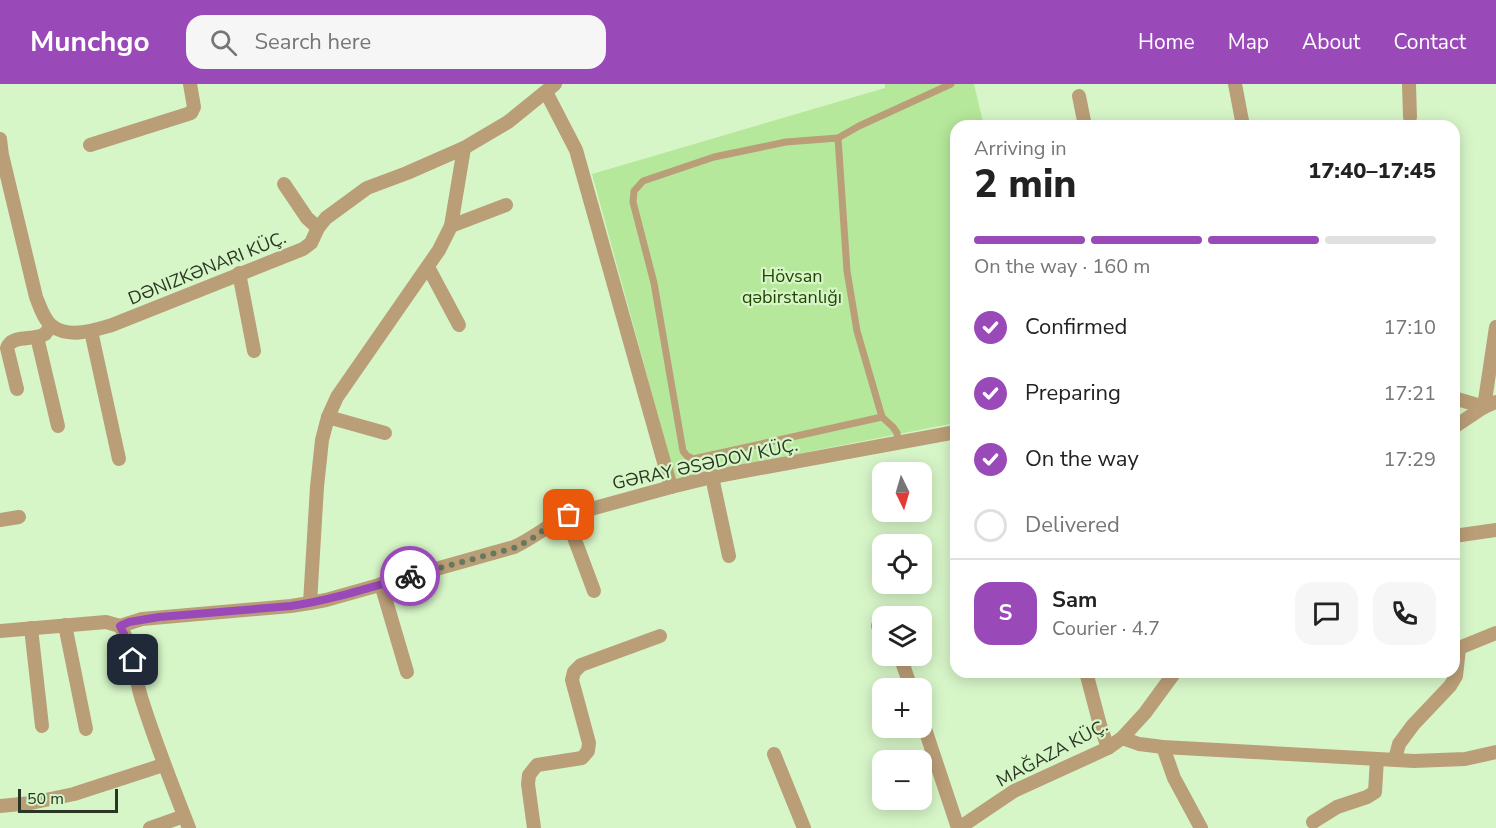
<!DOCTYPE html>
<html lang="en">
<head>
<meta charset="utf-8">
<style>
  body { margin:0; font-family:"Nunito Sans",sans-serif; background:#f6f6f6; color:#222; height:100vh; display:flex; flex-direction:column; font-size:22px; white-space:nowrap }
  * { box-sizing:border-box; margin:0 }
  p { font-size:20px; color:#767676 }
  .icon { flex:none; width:33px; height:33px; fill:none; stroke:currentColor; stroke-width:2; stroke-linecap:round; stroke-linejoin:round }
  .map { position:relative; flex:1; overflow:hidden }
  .side { position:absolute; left:950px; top:36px; width:510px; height:558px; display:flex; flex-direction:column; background:#fff; border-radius:18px; box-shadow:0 3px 15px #0003 }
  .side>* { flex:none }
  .needle { width:39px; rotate:175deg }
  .buttons { position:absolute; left:872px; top:378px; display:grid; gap:12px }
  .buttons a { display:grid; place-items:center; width:60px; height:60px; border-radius:12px; background:#fff; box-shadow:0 3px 15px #0003; font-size:30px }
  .scale { position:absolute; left:18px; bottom:15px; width:100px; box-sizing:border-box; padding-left:6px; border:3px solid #2a3624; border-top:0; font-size:16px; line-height:21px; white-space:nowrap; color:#2a3624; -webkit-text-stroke:4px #d7f6c8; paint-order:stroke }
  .pin { position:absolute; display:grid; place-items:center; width:51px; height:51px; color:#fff; margin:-26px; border-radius:12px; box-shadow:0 3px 9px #0006 }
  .courier { position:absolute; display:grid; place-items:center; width:60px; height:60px; margin:-30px; border:4px solid #9a49b9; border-radius:50%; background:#fff; color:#222; box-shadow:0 2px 8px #0007 }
  .headline em { font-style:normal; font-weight:800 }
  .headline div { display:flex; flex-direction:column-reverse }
  .headline { display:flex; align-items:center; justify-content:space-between; height:102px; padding:0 24px }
  h1 { font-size:39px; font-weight:800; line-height:45px }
  .bar { display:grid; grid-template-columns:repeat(4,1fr); gap:9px 6px; align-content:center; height:72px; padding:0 24px }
  .bar i { height:8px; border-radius:4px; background:#e0e0e0 }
  .bar .selected { background:#9a49b9 }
  .bar p { grid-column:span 4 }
  .line { display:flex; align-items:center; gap:15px; padding:0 24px; border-top:2px solid #e0e0e0 }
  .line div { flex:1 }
  .round { display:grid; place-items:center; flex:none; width:63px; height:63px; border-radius:18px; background:#f6f6f6 }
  ol { padding:0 24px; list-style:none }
  li { display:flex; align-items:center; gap:18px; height:66px }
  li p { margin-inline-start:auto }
  li .icon { padding:6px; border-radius:50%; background:#9a49b9; color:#fff; stroke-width:4 }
  li:last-child { color:#767676 }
  li i { width:33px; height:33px; border:3px solid #e0e0e0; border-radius:50% }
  header { display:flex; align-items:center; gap:36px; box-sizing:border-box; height:84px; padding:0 30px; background:#9a49b9; color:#fff }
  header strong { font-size:28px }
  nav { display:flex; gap:33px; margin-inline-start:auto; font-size:21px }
  .search { width:420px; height:54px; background:#f6f6f6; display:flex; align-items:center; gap:15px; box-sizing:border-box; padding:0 21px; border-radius:18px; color:#767676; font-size:22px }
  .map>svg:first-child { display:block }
  .green { fill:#b6e89b }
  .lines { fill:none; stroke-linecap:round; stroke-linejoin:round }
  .lane { stroke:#ba9e77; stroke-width:7 }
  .street { stroke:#ba9e77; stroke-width:14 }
  .done { stroke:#67795d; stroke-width:6; stroke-dasharray:0 10.8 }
  .route { stroke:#9a49b9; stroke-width:8 }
  .labels { text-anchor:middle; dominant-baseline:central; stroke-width:4.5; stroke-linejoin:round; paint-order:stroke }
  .street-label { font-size:18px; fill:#2a3624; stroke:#d7f6c8 }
  .park-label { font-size:18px; fill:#224703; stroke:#d7f6c8 }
</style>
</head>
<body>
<header>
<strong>Munchgo</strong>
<div class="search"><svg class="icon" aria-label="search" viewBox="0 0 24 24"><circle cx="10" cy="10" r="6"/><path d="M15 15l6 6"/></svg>Search here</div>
<nav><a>Home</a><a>Map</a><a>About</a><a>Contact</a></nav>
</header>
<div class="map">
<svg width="1496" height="744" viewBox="0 0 1496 744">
  <rect width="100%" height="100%" fill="#d7f6c8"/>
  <!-- green -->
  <polygon class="green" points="885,0 974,0 984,42 956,42 955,339 675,394 592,90 885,4"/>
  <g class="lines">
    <!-- lane -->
    <g class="lane">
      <polyline points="838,54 847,187 857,247 882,333 893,343 897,349 898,358"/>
      <polyline points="882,333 693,375 687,372 683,367 654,199 633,118 634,107 643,97 714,73 786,58 838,54 859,42 951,0"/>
    </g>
    <!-- street -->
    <g class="street">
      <polyline points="1235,0 1243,42"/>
      <polyline points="1409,0 1410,33"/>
      <polyline points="546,8 576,66 671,403"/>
      <polyline points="1079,12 1085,42"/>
      <path d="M0,55L2,71L36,213C40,223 44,236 52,242C70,255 94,246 112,241L303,165L311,159L318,144L326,134L367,104L407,89L464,64L508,38L555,0"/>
      <polyline points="90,61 191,29 194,23 190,0"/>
      <polyline points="284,100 307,134 318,144"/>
      <polyline points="451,142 506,121"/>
      <polyline points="428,183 459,241"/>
      <polyline points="239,189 254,267"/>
      <polyline points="91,247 119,375"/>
      <polyline points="37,253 58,342"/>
      <path d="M17,305L7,264C12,250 33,257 45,250C46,248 50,244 52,242"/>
      <polyline points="1454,314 1484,323"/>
      <polyline points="1484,323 1496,243"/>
      <polyline points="328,333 385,349"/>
      <polyline points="1454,343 1484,323 1496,318"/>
      <polyline points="712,393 729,472"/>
      <polyline points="559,435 572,448 594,507"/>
      <polyline points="0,436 19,433"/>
      <polyline points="1454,452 1496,446"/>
      <polyline points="381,500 407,588"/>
      <polyline points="310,519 317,403 322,356 328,333 337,313 439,166 451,142 464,64"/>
      <polyline points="65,541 86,645"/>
      <path d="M120,542L142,535L291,522L310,519L326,516L514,463C534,454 549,440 569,431L671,403L712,393L956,348"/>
      <path d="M120,542C133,563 134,589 141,613C155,658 172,701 189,744"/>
      <polyline points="878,542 882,544"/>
      <polyline points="31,544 42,642"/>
      <polyline points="0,547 106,538 120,542"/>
      <polyline points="900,572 911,604"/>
      <polyline points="1086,588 1100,641 1108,664"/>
      <polyline points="921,633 958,744"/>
      <polyline points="1122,654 1139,660 1163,663 1414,677 1465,675 1496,668"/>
      <polyline points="1163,663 1174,694 1201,744"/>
      <polyline points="774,670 804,744"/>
      <polyline points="1395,675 1399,660 1413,641 1450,602 1456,592 1459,564 1496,549"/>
      <polyline points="0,722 31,719 74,710 163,681"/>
      <polyline points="1313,738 1337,723 1367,713 1375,708 1377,675"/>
      <polyline points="150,744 184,732"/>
      <polyline points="534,744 528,700 529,691 537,681 582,674 588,667 589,659 572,596 574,588 581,581 660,552"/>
      <polyline points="959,744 1014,707 1108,664 1122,654 1145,629 1175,588"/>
    </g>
  </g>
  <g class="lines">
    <!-- done -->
    <polyline class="done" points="410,492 514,464 530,456 559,435 569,431"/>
    <!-- route -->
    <path class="route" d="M133,576L128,558L120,542L129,538L159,533L291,522C332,516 371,503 410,492"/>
  </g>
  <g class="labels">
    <!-- street labels -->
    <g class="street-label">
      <text transform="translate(207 184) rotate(-22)">DƏNIZKƏNARI KÜÇ.</text>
      <text transform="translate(705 380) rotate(-12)">GƏRAY ƏSƏDOV KÜÇ.</text>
      <text transform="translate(1052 669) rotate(-28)">MAĞAZA KÜÇ.</text>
    </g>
    <!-- park labels -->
    <g class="park-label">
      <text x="792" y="192">Hövsan<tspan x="792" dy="21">qəbirstanlığı</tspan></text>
    </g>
  </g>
</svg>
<div class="buttons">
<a><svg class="needle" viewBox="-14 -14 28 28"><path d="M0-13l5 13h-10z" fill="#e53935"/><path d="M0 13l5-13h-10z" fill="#767676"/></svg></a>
<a><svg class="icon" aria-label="locate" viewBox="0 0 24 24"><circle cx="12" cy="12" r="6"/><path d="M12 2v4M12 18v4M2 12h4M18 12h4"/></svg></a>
<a><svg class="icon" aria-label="layers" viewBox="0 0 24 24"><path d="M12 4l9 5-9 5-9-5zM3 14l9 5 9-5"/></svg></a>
<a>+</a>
<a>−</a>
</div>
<div class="scale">50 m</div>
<div class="pin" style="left:569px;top:431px;background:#ea580c"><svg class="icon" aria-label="bag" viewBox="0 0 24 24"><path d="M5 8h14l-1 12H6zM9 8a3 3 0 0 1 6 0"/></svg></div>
<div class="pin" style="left:133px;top:576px;background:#1f2937"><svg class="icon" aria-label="home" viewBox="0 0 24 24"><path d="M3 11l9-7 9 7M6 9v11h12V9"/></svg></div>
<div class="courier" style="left:410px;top:492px"><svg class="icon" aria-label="bike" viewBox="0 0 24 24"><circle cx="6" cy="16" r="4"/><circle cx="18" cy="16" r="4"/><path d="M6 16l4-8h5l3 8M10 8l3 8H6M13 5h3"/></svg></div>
<section class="side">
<div class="headline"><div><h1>2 min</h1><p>Arriving in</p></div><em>17:40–17:45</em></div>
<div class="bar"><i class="selected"></i><i class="selected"></i><i class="selected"></i><i></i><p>On the way · 160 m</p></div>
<ol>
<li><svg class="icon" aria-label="check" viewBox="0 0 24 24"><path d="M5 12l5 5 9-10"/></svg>Confirmed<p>17:10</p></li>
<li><svg class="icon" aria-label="check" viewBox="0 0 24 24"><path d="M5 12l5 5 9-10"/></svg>Preparing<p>17:21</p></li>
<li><svg class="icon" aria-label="check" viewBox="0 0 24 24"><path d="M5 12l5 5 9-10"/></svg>On the way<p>17:29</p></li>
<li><i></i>Delivered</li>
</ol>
<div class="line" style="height:108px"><b class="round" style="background:#9a49b9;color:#fff">S</b><div><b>Sam</b><p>Courier · 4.7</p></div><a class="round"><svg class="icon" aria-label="chat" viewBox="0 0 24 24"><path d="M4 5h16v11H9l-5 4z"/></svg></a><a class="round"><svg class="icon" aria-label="phone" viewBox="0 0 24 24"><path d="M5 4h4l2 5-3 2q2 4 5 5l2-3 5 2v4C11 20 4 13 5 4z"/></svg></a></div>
</section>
</div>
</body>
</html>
